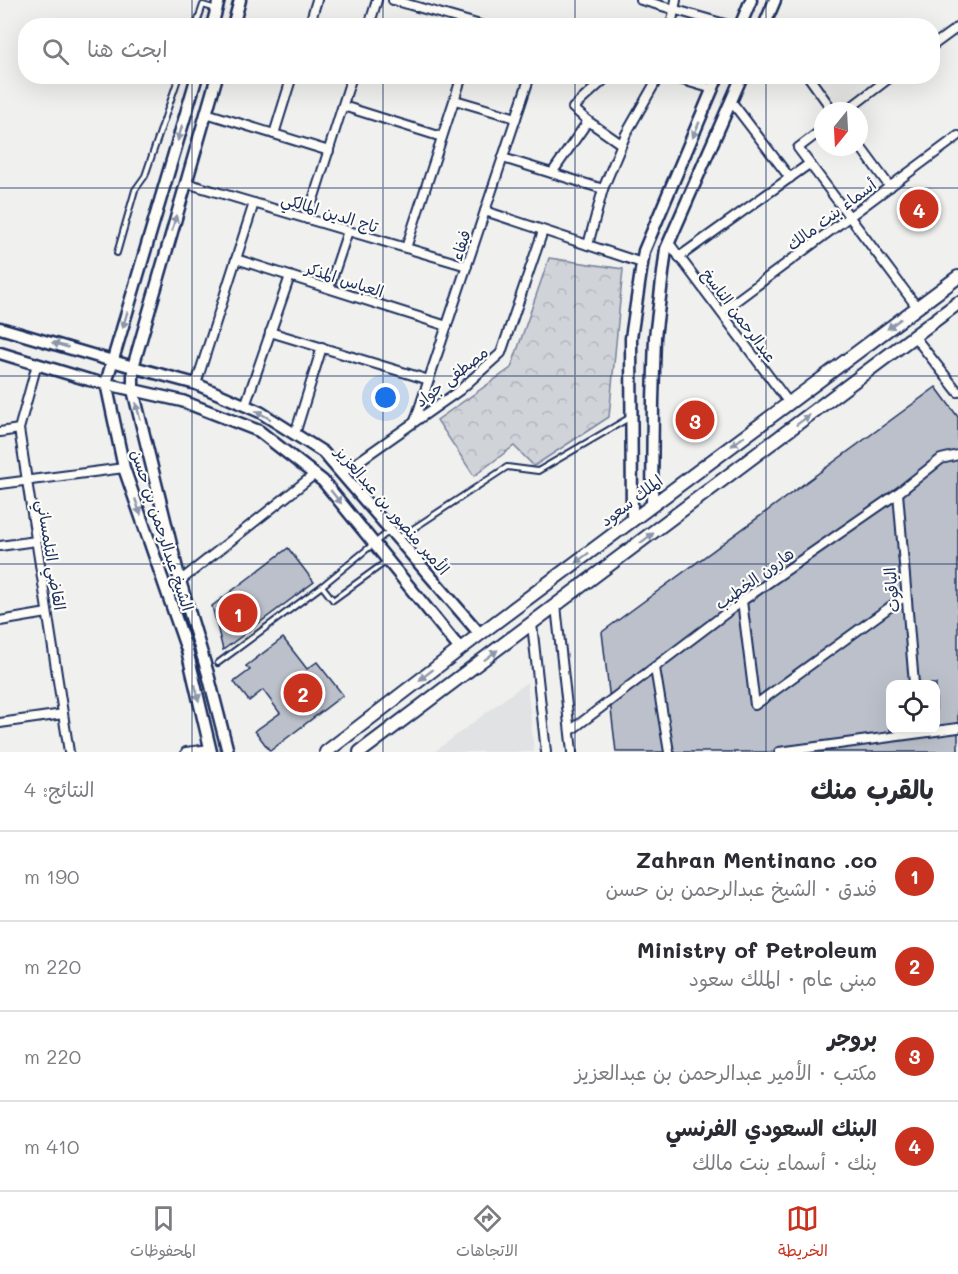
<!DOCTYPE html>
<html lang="ar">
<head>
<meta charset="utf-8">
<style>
  :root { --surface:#fff; --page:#f2f2f3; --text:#2b2b33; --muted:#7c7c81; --line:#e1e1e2; --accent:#c8321e }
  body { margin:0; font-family:Mali,"Playpen Sans Arabic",sans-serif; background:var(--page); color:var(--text); direction:rtl }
  .controls { position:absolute; right:18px; bottom:18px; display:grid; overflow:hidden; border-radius:12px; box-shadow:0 6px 24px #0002 }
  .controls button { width:54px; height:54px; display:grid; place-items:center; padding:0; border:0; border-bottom:2px solid var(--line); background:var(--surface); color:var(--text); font:30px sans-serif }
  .compass { position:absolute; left:814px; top:102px; width:54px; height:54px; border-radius:50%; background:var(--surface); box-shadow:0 6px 24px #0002; rotate:198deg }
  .you { position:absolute; left:386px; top:398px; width:21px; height:21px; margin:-15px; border:4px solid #fff; border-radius:50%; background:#1a73e8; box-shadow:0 0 0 9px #1a73e833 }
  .badge { display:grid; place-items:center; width:39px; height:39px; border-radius:50%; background:var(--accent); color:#fff; font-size:20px; font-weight:700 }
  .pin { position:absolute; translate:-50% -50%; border:3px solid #fff; box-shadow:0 2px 6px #0006 }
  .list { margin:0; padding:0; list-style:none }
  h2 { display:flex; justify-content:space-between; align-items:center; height:78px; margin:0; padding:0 24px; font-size:26px }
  h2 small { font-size:20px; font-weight:400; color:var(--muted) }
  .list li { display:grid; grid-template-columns:39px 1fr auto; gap:18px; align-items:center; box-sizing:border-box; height:90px; padding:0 24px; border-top:2px solid var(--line) }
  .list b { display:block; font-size:22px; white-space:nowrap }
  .list p { margin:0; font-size:20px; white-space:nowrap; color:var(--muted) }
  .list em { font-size:20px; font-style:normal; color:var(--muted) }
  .icon { flex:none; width:33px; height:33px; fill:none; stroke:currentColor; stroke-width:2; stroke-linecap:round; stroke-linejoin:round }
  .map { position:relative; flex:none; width:958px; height:752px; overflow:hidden; direction:ltr }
  .search { position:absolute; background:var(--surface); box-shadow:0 6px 24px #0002; left:18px; right:18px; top:18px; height:66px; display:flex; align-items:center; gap:15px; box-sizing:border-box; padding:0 21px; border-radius:24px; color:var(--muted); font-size:22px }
  .sheet { height:438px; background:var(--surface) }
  nav { display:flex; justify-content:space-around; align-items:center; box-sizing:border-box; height:84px; border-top:2px solid var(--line); background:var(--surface); font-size:16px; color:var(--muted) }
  nav a { display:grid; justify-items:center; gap:3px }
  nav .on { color:var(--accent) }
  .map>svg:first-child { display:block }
</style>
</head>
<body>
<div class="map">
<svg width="958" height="752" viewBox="0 0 958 752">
  <defs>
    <pattern id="forest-crowns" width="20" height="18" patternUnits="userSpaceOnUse" patternTransform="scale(1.5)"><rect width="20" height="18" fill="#d0d3d8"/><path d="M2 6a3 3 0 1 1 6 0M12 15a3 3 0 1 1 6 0" fill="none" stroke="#b2b5bc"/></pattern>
  </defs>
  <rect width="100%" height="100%" fill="#f0f0ee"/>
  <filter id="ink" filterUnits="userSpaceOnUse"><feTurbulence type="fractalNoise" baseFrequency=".0167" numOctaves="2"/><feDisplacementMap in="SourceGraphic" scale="12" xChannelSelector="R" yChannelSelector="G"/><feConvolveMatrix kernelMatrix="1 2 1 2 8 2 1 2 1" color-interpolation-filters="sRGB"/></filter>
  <g filter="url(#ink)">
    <path fill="#e0e2e3" d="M527,682L534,752H434Z"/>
    <path fill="url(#forest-crowns)" stroke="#76819b" stroke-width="1.5" d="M549,258L623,269L609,417L534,466L514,446L474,476L437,420L511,368Z"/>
    <g fill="#bbc0ca" stroke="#1b2f5e" stroke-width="1.5" fill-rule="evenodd">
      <path d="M936,387L958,417V752H616L602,632ZM890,684H936V730H890Z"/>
      <path d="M288,548L314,582L223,650L212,606Z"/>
      <path d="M283,638L307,669L317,662L343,695L270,751L255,731L280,713L263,690L249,701L234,682L250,670L246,666Z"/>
    </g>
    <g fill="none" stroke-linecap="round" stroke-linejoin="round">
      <g stroke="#1b2f5e" stroke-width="8">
        <g id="lane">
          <path d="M196,26L203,5L216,9"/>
          <path d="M117,253L135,190L145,176L179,76"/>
          <path d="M399,538L507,467L538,471L629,418"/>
          <path d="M387,561L333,600L322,586L388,532"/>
          <path d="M218,663L322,586"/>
        </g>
      </g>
      <g stroke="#1b2f5e" stroke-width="12">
        <g id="street">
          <path d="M393,0L484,26"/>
          <path d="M641,0L732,26"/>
          <path d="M309,26L317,0"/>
          <path d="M369,26L377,0"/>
          <path d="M671,26L676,0"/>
          <path d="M932,46L958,27"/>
          <path d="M449,76L461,80"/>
          <path d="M669,76L713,89"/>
          <path d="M808,76L833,111"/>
          <path d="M455,100L516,118"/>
          <path d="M731,101L790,178"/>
          <path d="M343,106L442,137"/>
          <path d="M846,111L892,76"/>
          <path d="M206,113L329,151"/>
          <path d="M588,121L621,144"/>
          <path d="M823,129L798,148L917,307"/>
          <path d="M274,134L292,76"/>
          <path d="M859,145L890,187"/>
          <path d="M503,158L603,189"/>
          <path d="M552,173L588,121L573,108L608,76"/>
          <path d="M186,183L467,266"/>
          <path d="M485,211L642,263"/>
          <path d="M307,219L352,76"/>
          <path d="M669,243L789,403"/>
          <path d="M588,245L603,189L626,134L659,76"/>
          <path d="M406,248L462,76"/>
          <path d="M679,257L809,164"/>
          <path d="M236,259L447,326"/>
          <path d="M329,288L348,231"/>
          <path d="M721,312L958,136"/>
          <path d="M270,332L429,380"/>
          <path d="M914,336L958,392"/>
          <path d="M37,364L19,429L69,752"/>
          <path d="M196,384L254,203"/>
          <path d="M245,406L290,276"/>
          <path d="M415,421L530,76"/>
          <path d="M0,432L19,429"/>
          <path d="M295,434L322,347"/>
          <path d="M342,473L460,390L501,353L543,231"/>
          <path d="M0,484L124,468"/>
          <path d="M898,493L914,684"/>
          <path d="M0,546L36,541"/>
          <path d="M180,581L315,474"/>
          <path d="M742,601L755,705L905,596"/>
          <path d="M556,606L572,752"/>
          <path d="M0,621L47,613"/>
          <path d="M532,624L546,752"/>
          <path d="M655,668L669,752"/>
          <path d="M0,723L63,714"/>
          <path d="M570,731L742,601L898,493L941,459L958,455"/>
          <path d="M186,752L210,749"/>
          <path d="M779,752L958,728"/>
        </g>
      </g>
      <g stroke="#1b2f5e" stroke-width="15">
        <g id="secondary">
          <path d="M212,26L219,0"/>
          <path d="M233,26L240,0"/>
          <path d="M740,26L751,0"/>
          <path d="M764,26L775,0"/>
          <path d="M197,76L106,383L124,468L187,650L211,752"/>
          <path d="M217,76L133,367V390L180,581L208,674L228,752"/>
          <path d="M0,328L133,367L196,384L260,412L323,452L480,634"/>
          <path d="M0,353L89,380L182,401L259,431L323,481L460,649"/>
          <path d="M652,505L653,400L655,337L666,249L742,76"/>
          <path d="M632,520L631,338L644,251L718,76"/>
        </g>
      </g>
      <g stroke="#1b2f5e" stroke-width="16">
        <g id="primary">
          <path d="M326,752L480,634L958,277"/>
          <path d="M360,752L958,303"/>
        </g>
      </g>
      <use href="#lane" stroke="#fdfcf7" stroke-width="4"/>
      <use href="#street" stroke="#fdfcf7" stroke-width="8"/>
      <use href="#secondary" stroke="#fdfcf7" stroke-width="10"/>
      <use href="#primary" stroke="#fdfcf7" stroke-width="12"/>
    </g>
    <defs><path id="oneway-solid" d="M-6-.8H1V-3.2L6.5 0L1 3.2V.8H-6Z" transform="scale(1.5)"/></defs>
    <g fill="#8c96aa">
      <use href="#oneway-solid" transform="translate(696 130) rotate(113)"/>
      <use href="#oneway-solid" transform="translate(180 133) rotate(106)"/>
      <use href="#oneway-solid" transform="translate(174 223) rotate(-74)"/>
      <use href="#oneway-solid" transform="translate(125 320) rotate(106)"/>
      <use href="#oneway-solid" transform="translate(894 324) rotate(143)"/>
      <use href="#oneway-solid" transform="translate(60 345) rotate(-164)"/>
      <use href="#oneway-solid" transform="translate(138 411) rotate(-104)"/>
      <use href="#oneway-solid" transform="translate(263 415) rotate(-151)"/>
      <use href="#oneway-solid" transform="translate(803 420) rotate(-37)"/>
      <use href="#oneway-solid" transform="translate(738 441) rotate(143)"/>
      <use href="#oneway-solid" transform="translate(336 497) rotate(51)"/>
      <use href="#oneway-solid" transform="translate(138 507) rotate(71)"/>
      <use href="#oneway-solid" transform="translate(647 538) rotate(-37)"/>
      <use href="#oneway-solid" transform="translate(582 558) rotate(143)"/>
      <use href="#oneway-solid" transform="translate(491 655) rotate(-37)"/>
      <use href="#oneway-solid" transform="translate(426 675) rotate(142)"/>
      <use href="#oneway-solid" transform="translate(197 693) rotate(77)"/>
    </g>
  </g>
  <path fill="none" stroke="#1b2f5e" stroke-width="1.5" stroke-opacity="0.55" d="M192,0V26M383,0V26M575,0V26M766,0V26M192,76V752M383,76V752M575,76V752M766,76V752M0,188H958M0,376H958M0,564H958"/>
  <g text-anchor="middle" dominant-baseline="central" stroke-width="4.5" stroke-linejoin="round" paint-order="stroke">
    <g font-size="16" fill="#1b2f5e" stroke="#fdfcf7">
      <text transform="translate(330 212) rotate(17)">تاج الدين المالكي</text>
      <text transform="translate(831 214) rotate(-37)">أسماء بنت مالك</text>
      <text transform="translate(460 245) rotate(-72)">فيفاء</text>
      <text transform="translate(345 279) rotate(18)">العباس المذكر</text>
      <text transform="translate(740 315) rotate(53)">عبدالرحمن الناسخ</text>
      <text transform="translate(451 376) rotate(-38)">مصطفى جواد</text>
      <text transform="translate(631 500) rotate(-37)">الملك سعود</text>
      <text transform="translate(393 510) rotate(49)">الأمير منصور بن عبدالعزيز</text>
      <text transform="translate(163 530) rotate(72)">الشيخ عبدالرحمن بن حسن</text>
      <text transform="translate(52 555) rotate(81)">القاضي التلمساني</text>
      <text transform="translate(754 578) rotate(-36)">هارون الخطيب</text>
      <text transform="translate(891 590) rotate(-95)">الياقوت</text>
    </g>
  </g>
</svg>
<div class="controls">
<button><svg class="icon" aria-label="locate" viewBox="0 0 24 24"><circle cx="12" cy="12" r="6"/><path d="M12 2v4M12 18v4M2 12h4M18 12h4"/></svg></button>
</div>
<svg class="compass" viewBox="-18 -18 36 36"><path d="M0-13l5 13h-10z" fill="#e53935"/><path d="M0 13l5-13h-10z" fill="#7c7c81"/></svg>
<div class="you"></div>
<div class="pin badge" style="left:238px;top:613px">1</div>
<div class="pin badge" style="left:303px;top:693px">2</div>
<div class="pin badge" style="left:695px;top:420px">3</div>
<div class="pin badge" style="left:919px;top:209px">4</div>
<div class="search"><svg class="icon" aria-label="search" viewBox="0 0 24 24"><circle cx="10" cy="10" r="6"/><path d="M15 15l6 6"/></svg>ابحث هنا</div>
</div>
<section class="sheet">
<h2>بالقرب منك<small>النتائج: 4</small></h2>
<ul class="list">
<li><span class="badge">1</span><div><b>Zahran Mentinanc .co</b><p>فندق · الشيخ عبدالرحمن بن حسن</p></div><em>190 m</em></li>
<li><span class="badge">2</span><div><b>Ministry of Petroleum</b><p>مبنى عام · الملك سعود</p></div><em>220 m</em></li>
<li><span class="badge">3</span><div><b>بروجر</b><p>مكتب · الأمير عبدالرحمن بن عبدالعزيز</p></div><em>220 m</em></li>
<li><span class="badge">4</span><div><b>البنك السعودي الفرنسي</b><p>بنك · أسماء بنت مالك</p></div><em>410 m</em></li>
</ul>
</section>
<nav>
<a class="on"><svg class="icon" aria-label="map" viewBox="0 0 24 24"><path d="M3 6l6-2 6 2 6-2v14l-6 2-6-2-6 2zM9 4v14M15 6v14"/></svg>الخريطة</a>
<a><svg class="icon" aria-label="directions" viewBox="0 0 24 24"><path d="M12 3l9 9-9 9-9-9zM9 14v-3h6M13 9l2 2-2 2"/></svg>الاتجاهات</a>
<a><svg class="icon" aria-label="saved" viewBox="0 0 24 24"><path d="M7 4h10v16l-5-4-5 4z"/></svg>المحفوظات</a>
</nav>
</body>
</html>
